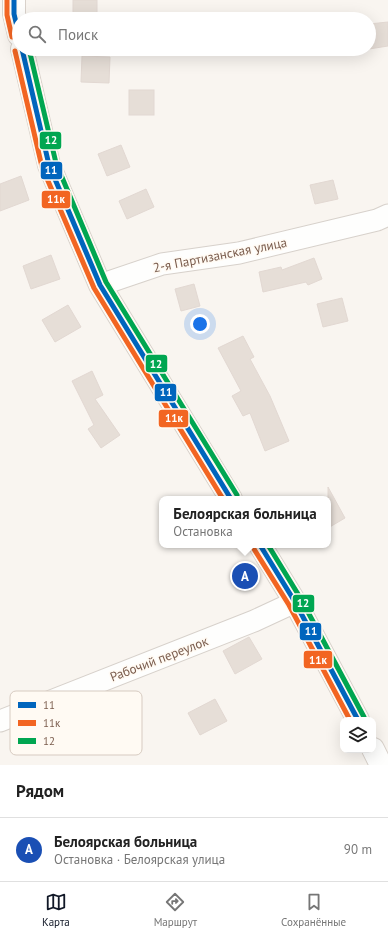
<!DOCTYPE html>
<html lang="ru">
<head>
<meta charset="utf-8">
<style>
  :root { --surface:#fff; --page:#f2f2f2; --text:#222; --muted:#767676; --line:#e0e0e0; --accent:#111827 }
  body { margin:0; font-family:"PT Sans",sans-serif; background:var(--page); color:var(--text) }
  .controls { position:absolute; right:12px; bottom:12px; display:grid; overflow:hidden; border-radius:8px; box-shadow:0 4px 16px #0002 }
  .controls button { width:36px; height:36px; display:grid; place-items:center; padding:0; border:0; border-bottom:1px solid var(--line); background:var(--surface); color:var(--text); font:20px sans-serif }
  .you { position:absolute; left:200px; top:324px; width:14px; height:14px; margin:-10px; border:3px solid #fff; border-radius:50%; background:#1a73e8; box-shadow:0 0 0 6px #1a73e833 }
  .badge { display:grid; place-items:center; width:26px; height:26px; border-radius:50%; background:var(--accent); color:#fff; font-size:13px; font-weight:700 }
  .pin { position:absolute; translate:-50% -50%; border:2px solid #fff; box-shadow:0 1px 4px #0006 }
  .popup { position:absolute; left:159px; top:496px; width:172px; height:52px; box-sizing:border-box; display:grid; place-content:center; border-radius:8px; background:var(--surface); filter:drop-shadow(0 1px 3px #0005); font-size:13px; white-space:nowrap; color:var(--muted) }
  .popup b { font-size:15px; color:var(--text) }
  .popup::after { content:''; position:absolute; left:50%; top:100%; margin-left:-8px; border:8px solid transparent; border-top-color:var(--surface) }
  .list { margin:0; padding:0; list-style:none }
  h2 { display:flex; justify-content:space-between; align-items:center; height:52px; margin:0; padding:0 16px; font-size:17px }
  h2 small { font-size:13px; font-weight:400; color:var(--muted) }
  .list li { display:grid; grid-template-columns:26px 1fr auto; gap:12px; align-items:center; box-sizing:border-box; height:64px; padding:0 16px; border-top:1px solid var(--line) }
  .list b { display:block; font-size:15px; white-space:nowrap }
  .list p { margin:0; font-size:13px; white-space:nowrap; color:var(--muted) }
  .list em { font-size:13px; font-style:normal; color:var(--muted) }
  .icon { flex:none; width:22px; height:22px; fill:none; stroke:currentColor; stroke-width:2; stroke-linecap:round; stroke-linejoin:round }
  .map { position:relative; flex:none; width:388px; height:765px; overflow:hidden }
  .search { position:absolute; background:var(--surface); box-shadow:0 4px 16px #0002; left:12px; right:12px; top:12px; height:44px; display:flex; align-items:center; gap:10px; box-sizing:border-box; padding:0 14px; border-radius:22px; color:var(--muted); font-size:15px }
  .sheet { height:116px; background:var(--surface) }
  nav { display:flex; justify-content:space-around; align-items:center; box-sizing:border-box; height:56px; border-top:1px solid var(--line); background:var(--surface); font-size:11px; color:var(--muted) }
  nav a { display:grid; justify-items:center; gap:2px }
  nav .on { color:var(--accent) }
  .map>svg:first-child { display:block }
</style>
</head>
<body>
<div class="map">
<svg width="388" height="765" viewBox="0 0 388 765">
  <rect width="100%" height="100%" fill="#f9f5f0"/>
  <g fill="#e6ded7" stroke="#e2d8d2">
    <rect x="73" y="0" width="24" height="19"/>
    <path d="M388,22V46L369,49V24Z"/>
    <path d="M82,56L110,57L109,83L81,82Z"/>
    <rect x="129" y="90" width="25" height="25"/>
    <path d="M121,145L130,167L107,176L98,154Z"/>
    <path d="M21,176L29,200L0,211V184Z"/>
    <path d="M333,180L338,199L315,204L310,185Z"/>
    <path d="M146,189L154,207L127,219L119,201Z"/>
    <path d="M51,255L60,279L31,289L23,266Z"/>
    <path d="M314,258L322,279L308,285L306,282L263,292L259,272L281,267L282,270Z"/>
    <path d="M194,284L200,306L181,311L175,289Z"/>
    <path d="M342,298L348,321L323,327L317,304Z"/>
    <path d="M68,305L81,327L55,342L42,320Z"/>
    <path d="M243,336L254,357L250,359L270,396L289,441L265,451L250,413L243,416L232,396L241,391L218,348Z"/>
    <path d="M92,371L103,395L95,399L120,435L101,448L88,429L94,425L72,381Z"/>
    <path d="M328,487L345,518L328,528Z"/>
    <path d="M249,637L262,659L235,674L223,651Z"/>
    <path d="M115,694L125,713L103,725L93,706Z"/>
    <path d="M215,699L227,721L200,735L188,713Z"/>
  </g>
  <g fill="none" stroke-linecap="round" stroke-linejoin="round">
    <g stroke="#d7d1cb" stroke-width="23">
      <g id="street">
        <path d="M100,285L162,264L239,253L377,220L388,215"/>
        <path d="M0,721L254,621L295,602"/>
      </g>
    </g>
    <g stroke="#d9d2cb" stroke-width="24">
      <g id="secondary">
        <path d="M14,0V14L19,35"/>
        <path d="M22,49L49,165L100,285L231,499"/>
        <path d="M260,545L295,602L358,720"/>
        <path d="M373,749L381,765"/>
      </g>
    </g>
    <use href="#street" stroke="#fefefd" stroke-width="21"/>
    <use href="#secondary" stroke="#fefefd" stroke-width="22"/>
    <g stroke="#fffaf3" stroke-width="8">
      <g id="bus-1">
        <path d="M14,0V14L19,35"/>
        <path d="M22,49L49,165L100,285L231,499"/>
        <path d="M260,545L295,602L358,720"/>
      </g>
    </g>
    <g stroke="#fffaf3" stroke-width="8">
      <g id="bus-2">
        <path d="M7,0V15L12,37"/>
        <path d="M15,51L42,167L94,288L223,499"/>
        <path d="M254,549L289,605L350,720"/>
      </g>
    </g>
    <g stroke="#fffaf3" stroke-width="8">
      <g id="bus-3">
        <path d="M29,49L56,163L106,282L237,495"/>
        <path d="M268,545L301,599L364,717"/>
      </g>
    </g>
    <use href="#bus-1" stroke="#0065bd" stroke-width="5"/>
    <use href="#bus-2" stroke="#f26522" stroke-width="5"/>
    <use href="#bus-3" stroke="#00a651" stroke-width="5"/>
  </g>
  <g text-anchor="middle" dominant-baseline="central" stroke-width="3" stroke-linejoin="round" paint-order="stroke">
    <g font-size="13" fill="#7a5c4d" stroke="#fffaf3">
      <text transform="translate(220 255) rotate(-11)">2-я Партизанская улица</text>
      <text transform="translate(159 659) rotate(-21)">Рабочий переулок</text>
    </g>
  </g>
  <rect x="10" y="691" width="132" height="64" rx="6" fill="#fffaf3" stroke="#d7cbc1" stroke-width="1"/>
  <rect x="18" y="702" width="18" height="6" fill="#0065bd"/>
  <rect x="18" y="720" width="18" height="6" fill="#f26522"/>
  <rect x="18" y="738" width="18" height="6" fill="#00a651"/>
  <g font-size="11" fill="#7a5c4d">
    <text x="43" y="709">11</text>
    <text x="43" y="727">11к</text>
    <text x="43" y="745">12</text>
  </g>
  <g stroke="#fffaf3" stroke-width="1.5">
    <rect x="39" y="131" width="23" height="19" rx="4" fill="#00a651"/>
    <rect x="40" y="161" width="23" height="19" rx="4" fill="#0065bd"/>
    <rect x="41" y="190" width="30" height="19" rx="4" fill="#f26522"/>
    <rect x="145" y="354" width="23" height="19" rx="4" fill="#00a651"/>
    <rect x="154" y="383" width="23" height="19" rx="4" fill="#0065bd"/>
    <rect x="158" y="409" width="31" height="19" rx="4" fill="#f26522"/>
    <rect x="292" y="594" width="23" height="19" rx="4" fill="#00a651"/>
    <rect x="299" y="622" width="23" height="19" rx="4" fill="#0065bd"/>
    <rect x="303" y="650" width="30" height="19" rx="4" fill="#f26522"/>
  </g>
  <g font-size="11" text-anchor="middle" font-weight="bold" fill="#fff">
    <text x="51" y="144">12</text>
    <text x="51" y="174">11</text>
    <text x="56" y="203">11к</text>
    <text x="156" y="368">12</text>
    <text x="166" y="396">11</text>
    <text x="174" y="422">11к</text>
    <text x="303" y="607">12</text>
    <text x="311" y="635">11</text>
    <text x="318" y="664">11к</text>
  </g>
</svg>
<div class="controls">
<button><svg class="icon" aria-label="layers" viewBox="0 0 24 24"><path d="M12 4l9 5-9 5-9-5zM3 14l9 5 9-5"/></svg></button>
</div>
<div class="you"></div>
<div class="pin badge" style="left:245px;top:576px;background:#1a4fb4">A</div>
<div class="popup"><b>Белоярская больница</b>Остановка</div>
<div class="search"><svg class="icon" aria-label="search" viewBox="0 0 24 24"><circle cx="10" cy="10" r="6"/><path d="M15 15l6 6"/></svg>Поиск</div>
</div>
<section class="sheet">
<h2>Рядом<small></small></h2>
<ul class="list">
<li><span class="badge" style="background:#1a4fb4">A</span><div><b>Белоярская больница</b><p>Остановка · Белоярская улица</p></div><em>90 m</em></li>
</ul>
</section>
<nav>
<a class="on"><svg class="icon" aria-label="map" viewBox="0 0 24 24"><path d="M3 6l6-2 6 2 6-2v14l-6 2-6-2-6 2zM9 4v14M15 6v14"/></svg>Карта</a>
<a><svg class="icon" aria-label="directions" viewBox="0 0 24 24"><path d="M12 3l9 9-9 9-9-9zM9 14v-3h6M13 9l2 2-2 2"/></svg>Маршрут</a>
<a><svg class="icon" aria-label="saved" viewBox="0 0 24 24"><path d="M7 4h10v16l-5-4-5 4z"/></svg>Сохранённые</a>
</nav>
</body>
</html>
